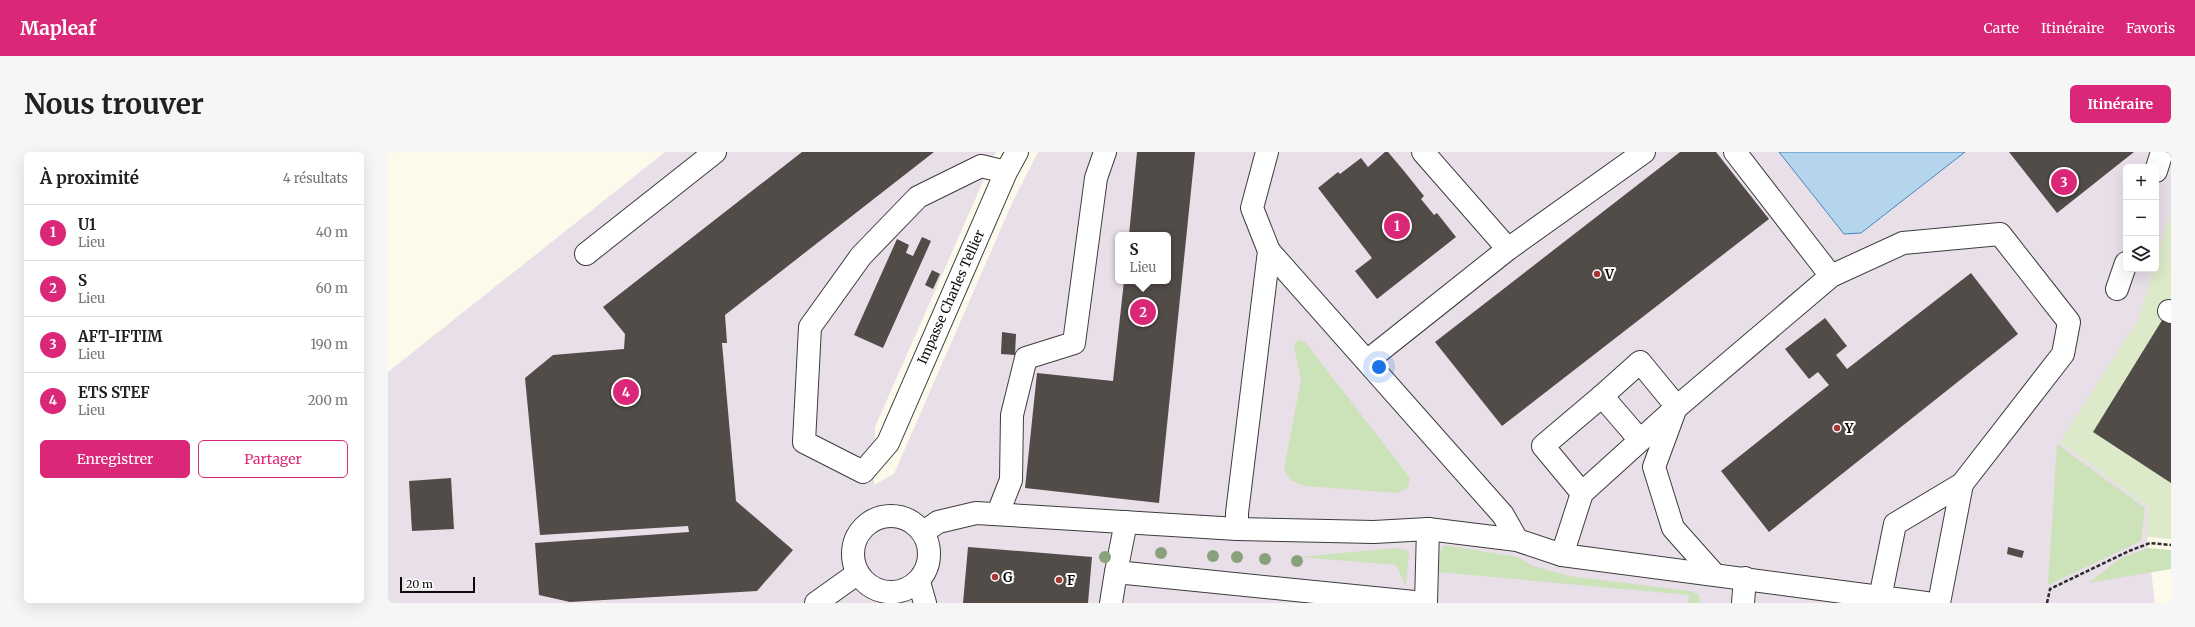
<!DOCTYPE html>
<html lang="fr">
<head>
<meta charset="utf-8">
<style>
  :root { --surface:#fff; --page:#f6f6f6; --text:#202124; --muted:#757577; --line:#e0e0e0; --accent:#db2777 }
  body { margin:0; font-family:Merriweather,serif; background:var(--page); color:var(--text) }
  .controls { position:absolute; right:12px; top:12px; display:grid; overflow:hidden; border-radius:6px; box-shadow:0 4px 16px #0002 }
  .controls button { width:36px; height:36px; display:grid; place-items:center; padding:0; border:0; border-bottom:1px solid var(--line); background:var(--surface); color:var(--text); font:20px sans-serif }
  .scale { position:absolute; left:12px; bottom:10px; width:75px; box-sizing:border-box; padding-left:4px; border:2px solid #0a0a0a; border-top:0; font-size:11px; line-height:14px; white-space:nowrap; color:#0a0a0a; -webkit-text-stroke:3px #fff; paint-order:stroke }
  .you { position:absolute; left:991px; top:215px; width:14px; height:14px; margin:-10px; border:3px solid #fff; border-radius:50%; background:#1a73e8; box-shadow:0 0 0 6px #1a73e833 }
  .badge { display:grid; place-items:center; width:26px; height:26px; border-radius:50%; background:var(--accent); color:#fff; font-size:13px; font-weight:700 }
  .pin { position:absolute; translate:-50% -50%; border:2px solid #fff; box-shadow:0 1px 4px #0006 }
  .popup { position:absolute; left:727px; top:80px; width:56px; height:52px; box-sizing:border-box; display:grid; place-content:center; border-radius:6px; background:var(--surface); filter:drop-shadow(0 1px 3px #0005); font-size:13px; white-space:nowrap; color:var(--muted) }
  .popup b { font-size:15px; color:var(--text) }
  .popup::after { content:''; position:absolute; left:50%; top:100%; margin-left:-8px; border:8px solid transparent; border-top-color:var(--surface) }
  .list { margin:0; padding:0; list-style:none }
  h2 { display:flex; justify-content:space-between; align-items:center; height:52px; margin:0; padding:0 16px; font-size:17px }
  h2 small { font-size:13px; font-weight:400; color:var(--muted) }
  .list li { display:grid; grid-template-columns:26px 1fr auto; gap:12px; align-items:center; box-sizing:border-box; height:56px; padding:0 16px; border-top:1px solid var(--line) }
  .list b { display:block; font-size:15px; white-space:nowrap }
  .list p { margin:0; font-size:13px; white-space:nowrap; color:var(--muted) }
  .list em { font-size:13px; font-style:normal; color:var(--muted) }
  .actions { display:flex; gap:8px; padding:12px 16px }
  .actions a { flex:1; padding:9px 0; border:1px solid var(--accent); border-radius:6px; text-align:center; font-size:14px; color:var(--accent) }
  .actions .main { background:var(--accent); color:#fff }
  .icon { flex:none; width:22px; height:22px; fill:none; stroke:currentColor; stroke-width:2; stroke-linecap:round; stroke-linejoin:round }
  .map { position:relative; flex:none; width:1783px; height:451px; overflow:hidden; border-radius:6px }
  header { display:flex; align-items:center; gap:24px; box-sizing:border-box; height:56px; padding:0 20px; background:var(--accent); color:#fff }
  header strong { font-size:19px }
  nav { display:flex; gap:22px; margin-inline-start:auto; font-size:14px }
  .intro { display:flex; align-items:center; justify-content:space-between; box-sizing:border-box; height:96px; padding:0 24px }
  h1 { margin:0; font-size:28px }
  .button { padding:10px 18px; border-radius:6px; background:var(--accent); color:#fff; font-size:14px; font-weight:700 }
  main { display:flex; gap:24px; padding:0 24px }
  aside { flex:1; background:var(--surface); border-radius:6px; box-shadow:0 4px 16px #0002 }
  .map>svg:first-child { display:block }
</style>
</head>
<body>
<header>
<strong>Mapleaf</strong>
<nav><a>Carte</a><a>Itinéraire</a><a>Favoris</a></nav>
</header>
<div class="intro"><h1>Nous trouver</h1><a class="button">Itinéraire</a></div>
<main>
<aside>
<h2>À proximité<small>4 résultats</small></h2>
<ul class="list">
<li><span class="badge">1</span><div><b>U1</b><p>Lieu</p></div><em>40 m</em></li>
<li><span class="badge">2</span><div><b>S</b><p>Lieu</p></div><em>60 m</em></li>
<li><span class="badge">3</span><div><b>AFT-IFTIM</b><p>Lieu</p></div><em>190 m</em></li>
<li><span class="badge">4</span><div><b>ETS STEF</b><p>Lieu</p></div><em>200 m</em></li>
</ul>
<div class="actions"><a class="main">Enregistrer</a><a>Partager</a></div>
</aside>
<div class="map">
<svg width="1783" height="451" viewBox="0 0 1783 451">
  <rect width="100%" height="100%" fill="#fcfaea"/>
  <path fill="#e8dfe8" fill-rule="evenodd" d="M277,0H608L487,275L486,333L506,322L625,49L650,0H1783V68L1768,114V15H1738V117H1767L1750,168L1673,290L1761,355L1759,385L1767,451H0V220ZM730,83H780V129H730Z"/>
  <g fill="#cce2b9">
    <path d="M910,188L917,190L1022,326L1020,336L1009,341L917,334L902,328L896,317L913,228L906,193Z"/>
    <path d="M1669,292L1757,356L1753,389L1660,433Z"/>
    <path d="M1056,393L1129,405L1145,414L1181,424L1301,439L1310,442L1313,451H1300L1301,443L1050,420V405Z"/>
    <path d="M1007,396L1021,399L1018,435L1008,413L911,405Z"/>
    <path d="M1760,396L1783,398V417L1700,431L1733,406Z"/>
  </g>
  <path fill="#ddeac9" d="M1783,59V387L1759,385L1760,355L1672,290L1750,168L1766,117H1768V109Z"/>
  <path fill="#b5d5ed" stroke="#4586bb" d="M1391,0H1577L1473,81L1456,82Z"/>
  <g fill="#514c48">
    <path d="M414,0H546L337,163L339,191H334L348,349L405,398L369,439L182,450L151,443L147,391L301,380L300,374L152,383L137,226L165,203L236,197L237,182L215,155Z"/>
    <path d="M749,0H807L771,351L637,336L649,221L725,229L736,129H780V83H741Z"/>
    <path d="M997,0H1000L1016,19L1036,44L1033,47L1046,63L1049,61L1068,85L989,147L967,119L984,106L930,36L950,20L952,22L973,6L980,15Z"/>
    <path d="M1292,0H1328L1381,67L1114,274L1047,190Z"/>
    <path d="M1621,0H1746L1669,61Z"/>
    <path d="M728,82L730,83V99H727Z"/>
    <path d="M534,85L543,89L495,196L466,183L509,87L521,93L518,101L525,104Z"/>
    <path d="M544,118L552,122L545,137L537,133Z"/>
    <path d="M1583,121L1630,182L1381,380L1333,319L1441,233L1430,220L1421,227L1397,197L1437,166L1459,194L1448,203L1459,217Z"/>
    <path d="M1776,165L1783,170V331L1705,280Z"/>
    <path d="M614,180L628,182L627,203L613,202Z"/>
    <path d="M63,326L66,377L24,379L21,329Z"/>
    <path d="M580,395L704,405L700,451H575Z"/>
    <path d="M1620,395L1636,399L1634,406L1619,402Z"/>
  </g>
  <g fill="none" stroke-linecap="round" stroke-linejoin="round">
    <g stroke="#3d3d3d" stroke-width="24">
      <g id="minor">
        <path d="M1035,0L1120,97"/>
        <path d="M1347,0L1443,124"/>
        <path d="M1768,19L1774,0"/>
        <path d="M618,20L593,14L530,45L473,104L422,175L416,290L475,320L500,291L618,20L629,0"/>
        <path d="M881,99L1115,363L1129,388"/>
        <path d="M198,102L327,0"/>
        <path d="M1729,137L1738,111"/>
        <path d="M1781,159L1783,160"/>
        <path d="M979,209L1120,97L1256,0"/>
        <path d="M1214,244L1252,210L1289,255"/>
        <path d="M1287,258L1266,315L1285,376L1326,422"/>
        <path d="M1194,341L1155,294L1214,244L1252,288"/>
        <path d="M610,361L623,328L624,263L638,206L686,191L708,26L717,0"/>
        <circle cx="503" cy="402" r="38"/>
        <path d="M849,377V361L881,99L864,56L879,0"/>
        <path d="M536,380L550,370L588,361L849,377L986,380L1040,377L1129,388L1174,403L1538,451"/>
        <path d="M1174,403L1194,341L1289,255L1443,124L1515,91L1612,82L1681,170L1675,202L1574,332L1507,372L1491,451"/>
        <path d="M728,420L738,370"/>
        <path d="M531,430L537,451"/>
        <path d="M428,451L470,421"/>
        <path d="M723,451L728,420L1036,451"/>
        <path d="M1038,451L1040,377"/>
        <path d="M1355,451L1357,426"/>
        <path d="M1551,451L1574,332"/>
      </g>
    </g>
    <path stroke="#2c2c2c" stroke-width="2.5" stroke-dasharray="4 2" stroke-linecap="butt" d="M1659,451L1662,437L1741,399L1762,391L1783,393"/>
    <use href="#minor" stroke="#fff" stroke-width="22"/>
  </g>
  <g fill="#8aa17d">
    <circle cx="773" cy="401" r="6"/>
    <circle cx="825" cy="404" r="6"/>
    <circle cx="717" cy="405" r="6"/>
    <circle cx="849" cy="405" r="6"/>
    <circle cx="877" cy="407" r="6"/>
    <circle cx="909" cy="409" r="6"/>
  </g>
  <g fill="#a83535" stroke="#fff" stroke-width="1.5">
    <circle cx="1209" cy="122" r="4"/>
    <circle cx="1449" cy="276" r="4"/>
    <circle cx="607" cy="425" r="4"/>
    <circle cx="671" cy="428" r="4"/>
  </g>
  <g text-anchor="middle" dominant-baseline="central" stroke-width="4" stroke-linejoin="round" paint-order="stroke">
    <g font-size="13" font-weight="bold" fill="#0a0a0a" stroke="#fff" text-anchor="start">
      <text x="1217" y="122">V</text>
      <text x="1457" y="276">Y</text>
      <text x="615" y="425">G</text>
      <text x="679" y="428">F</text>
    </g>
    <g font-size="13" fill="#0a0a0a" stroke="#fff">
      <text transform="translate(563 145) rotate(-66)">Impasse Charles Tellier</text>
    </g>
  </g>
</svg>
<div class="controls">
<button>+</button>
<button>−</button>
<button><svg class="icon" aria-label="layers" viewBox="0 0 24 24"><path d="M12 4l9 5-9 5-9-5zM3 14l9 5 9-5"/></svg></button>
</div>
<div class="scale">20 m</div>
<div class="you"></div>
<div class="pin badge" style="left:1009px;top:74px">1</div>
<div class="pin badge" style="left:755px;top:160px">2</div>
<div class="popup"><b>S</b>Lieu</div>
<div class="pin badge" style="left:1676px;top:30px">3</div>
<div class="pin badge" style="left:238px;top:240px">4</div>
</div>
</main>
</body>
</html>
